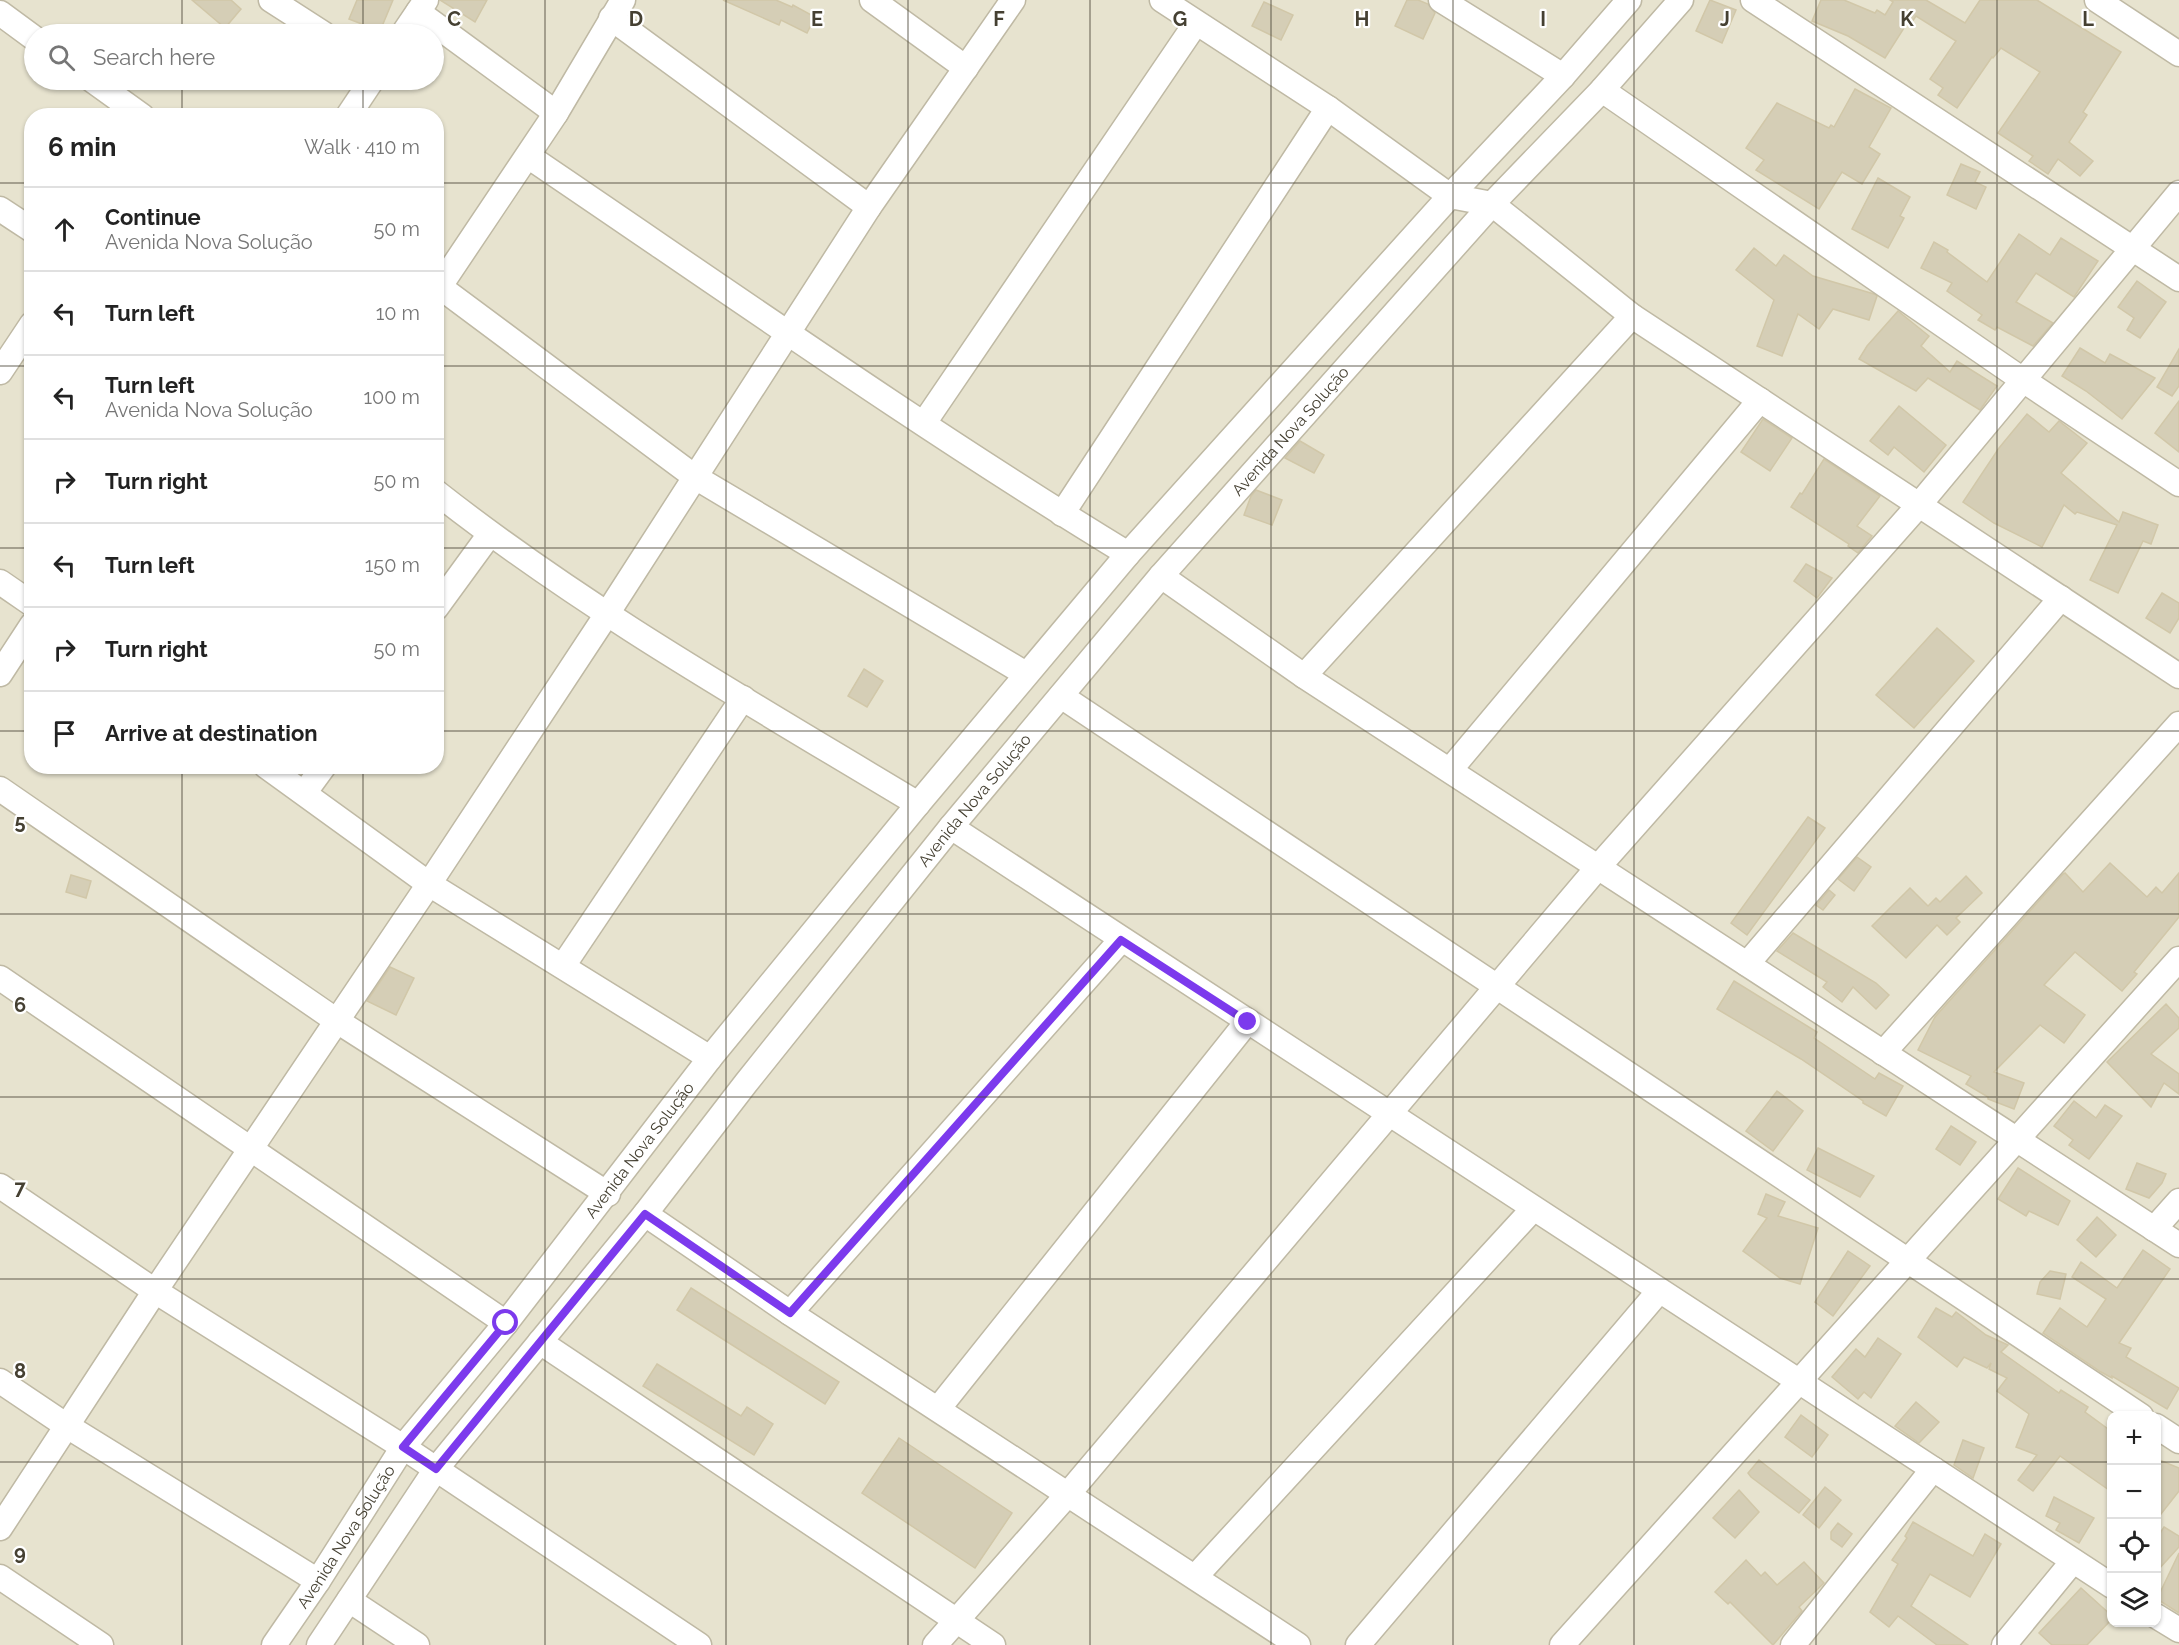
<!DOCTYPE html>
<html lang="en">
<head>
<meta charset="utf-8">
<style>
  :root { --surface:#fff; --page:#f2f2f2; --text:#222; --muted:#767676; --line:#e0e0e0 }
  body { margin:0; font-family:Raleway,sans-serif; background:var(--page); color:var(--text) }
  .controls { position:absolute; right:18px; bottom:18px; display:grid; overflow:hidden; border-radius:12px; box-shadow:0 2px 4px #0004 }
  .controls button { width:54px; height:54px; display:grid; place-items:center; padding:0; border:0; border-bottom:2px solid var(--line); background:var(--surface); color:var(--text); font:30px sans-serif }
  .stop { position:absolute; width:18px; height:18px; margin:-14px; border:4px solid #7c3aed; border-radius:50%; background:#fff }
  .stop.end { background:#7c3aed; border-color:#fff; box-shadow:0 2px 6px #0008 }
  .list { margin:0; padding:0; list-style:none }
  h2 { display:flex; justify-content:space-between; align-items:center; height:78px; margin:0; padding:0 24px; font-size:26px }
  h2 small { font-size:20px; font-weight:400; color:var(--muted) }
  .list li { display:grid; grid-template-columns:39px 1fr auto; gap:18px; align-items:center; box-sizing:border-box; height:84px; padding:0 24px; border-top:2px solid var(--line) }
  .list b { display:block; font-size:22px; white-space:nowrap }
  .list p { margin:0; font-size:20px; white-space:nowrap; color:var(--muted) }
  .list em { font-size:20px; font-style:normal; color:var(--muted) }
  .icon { flex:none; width:33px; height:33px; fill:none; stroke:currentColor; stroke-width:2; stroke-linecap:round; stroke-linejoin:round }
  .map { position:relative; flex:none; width:2179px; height:1645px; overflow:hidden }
  .search { position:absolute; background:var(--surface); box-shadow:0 2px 4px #0004; left:24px; top:24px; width:420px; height:66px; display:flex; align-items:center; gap:15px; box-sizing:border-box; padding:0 21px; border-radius:33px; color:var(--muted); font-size:22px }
  .panel { position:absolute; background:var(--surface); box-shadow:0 2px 4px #0004; left:24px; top:108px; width:420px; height:666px; border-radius:24px }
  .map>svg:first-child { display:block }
</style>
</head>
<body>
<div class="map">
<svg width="2179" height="1645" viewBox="0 0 2179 1645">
  <rect width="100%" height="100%" fill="#f3f0e1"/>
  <path fill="#e7e3cf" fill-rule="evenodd" d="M0,0H2179V1645H0ZM34,34H434V80H34ZM32,116H436V766H32ZM2112,1416H2156V1622H2112Z"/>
  <g fill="#d5ceb6" stroke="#d1c7a8" stroke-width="1.5">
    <path d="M192,0H231L241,9L225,28Z"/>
    <path d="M357,0H393L380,31L349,19Z"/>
    <path d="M440,0H487L475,22Z"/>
    <path d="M723,0H776L792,7L793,5L815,17L807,33L781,20L779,25Z"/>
    <path d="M1407,0H1418L1428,4L1435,13L1423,39L1395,26Z"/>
    <path d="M1710,0L1736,10L1722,43L1696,31Z"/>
    <path d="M1821,0H1844L1875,13L1877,10L1885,15L1893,2L1890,0H1926L1965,23L1980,0H2037L2121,52L2083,112L2087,115L2069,142L2093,161L2080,176L2058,159L2048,174L2029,161L2033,156L1998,133L2040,72L2001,48L1993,58L1992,57L1957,108L1938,95L1943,88L1930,79L1956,41L1916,16L1912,22L1909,20L1885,58L1848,36L1812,21Z"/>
    <path d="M1264,2L1293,15L1281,40L1252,26Z"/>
    <path d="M1855,89L1891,108L1869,147L1880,154L1862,184L1842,172L1819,209L1756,170L1764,160L1746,148L1777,103L1829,128L1831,125L1834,127Z"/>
    <path d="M1961,164L1980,172L1975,182L1986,187L1976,209L1947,195Z"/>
    <path d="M1878,178L1910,197L1900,216L1904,218L1888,248L1852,229Z"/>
    <path d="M2019,234L2050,255L2061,238L2098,261L2074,297L2036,273L2016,302L2053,323L2033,346L1997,327L1995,330L1978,320L1982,315L1947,291L1952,283L1921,268L1934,242L1948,250L1947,252L1987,282Z"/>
    <path d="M1754,248L1776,266L1784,255L1813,276L1874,294L1877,296L1869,320L1833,309L1819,329L1798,314L1782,356L1757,346L1774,300L1736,270Z"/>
    <path d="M2137,281L2166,302L2140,338L2127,330L2134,318L2118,307Z"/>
    <path d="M1898,311L1929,336L1921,346L1950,372L1957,361L1997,386L1980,410L1928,378L1916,391L1859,359L1867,346Z"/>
    <path d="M2080,348L2105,363L2110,354L2155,378L2122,419L2086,391L2062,376Z"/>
    <path d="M2179,349V386L2172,396L2157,387Z"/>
    <path d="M2179,401V452L2155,433Z"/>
    <path d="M1899,406L1946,445L1924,472L1894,447L1888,455L1870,441Z"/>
    <path d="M2027,414L2049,432L2059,421L2087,443L2061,473L2119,522L2123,512L2158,525L2151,544L2143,541L2118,593L2090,580L2117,525L2077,512L2075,514L2064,505L2042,547L1994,523L1963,502L1999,448Z"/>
    <path d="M1763,419L1792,438L1770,471L1741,452Z"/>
    <path d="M1300,441L1324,455L1314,473L1285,458Z"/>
    <path d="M1824,459L1880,496L1857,526L1872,536L1858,553L1848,546L1849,544L1791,507L1800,493L1802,494Z"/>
    <path d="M1256,490L1282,500L1272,525L1244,515L1251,496Z"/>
    <path d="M1806,564L1832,578L1817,598L1794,581Z"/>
    <path d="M2162,593L2179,603V618L2170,633L2146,618Z"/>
    <path d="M1937,628L1974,661L1914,728L1876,695Z"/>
    <path d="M864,669L883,681L867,707L848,696Z"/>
    <path d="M1808,817L1825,828L1747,935L1731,923Z"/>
    <path d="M1857,857L1871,867L1854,891L1838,879Z"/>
    <path d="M2110,863L2147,897L2156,887L2162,893L2179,873V917L2134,972L2137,974L2122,991L2075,952L2044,985L2085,1015L2064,1043L2040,1025L1994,1072L2024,1083L2014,1109L1988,1099V1097L1966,1084L1971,1076L1918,1050L1935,1017L2063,874L2065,873L2083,892Z"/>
    <path d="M71,875L91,881L86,898L66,892Z"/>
    <path d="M1966,876L1982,893L1956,918L1960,922L1947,935L1937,925L1906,958L1872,926L1910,888L1928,906L1936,898L1940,902Z"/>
    <path d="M1829,890L1835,895L1823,910L1816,905Z"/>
    <path d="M1793,933L1876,983L1889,995L1876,1009L1853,987L1842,1002L1823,987L1827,982L1777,951Z"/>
    <path d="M390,967L414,978L396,1015L367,1001Z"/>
    <path d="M1734,981L1817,1032L1814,1038L1875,1079L1879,1073L1903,1086L1886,1116L1863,1103V1101L1801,1059L1717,1009Z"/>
    <path d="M2166,1004L2179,1018V1028L2151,1054L2179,1074V1094L2164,1083L2151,1107L2107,1062Z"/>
    <path d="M1777,1091L1803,1111L1773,1151L1746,1131Z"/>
    <path d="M2074,1101L2096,1118L2105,1105L2122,1116L2089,1159L2069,1145L2073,1140L2054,1126Z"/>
    <path d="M1951,1126L1976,1142L1960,1165L1936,1149Z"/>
    <path d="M1818,1148L1874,1176L1860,1197L1807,1170Z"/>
    <path d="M2137,1163L2166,1174L2162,1183L2149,1198L2126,1189Z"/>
    <path d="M2018,1168L2070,1201L2058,1225L2029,1211L2026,1216L1998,1199Z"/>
    <path d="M1766,1194L1785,1202L1778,1216L1818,1228L1800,1284L1780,1278L1743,1251L1767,1218L1758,1214Z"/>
    <path d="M2097,1217L2116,1235L2096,1257L2077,1240Z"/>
    <path d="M2143,1250L2170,1269L2119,1343L2131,1348L2126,1357L2179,1388L2167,1409L2112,1376V1378L2101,1372L2043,1333L2060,1308L2087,1327L2106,1299L2072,1277L2081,1262L2117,1288Z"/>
    <path d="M1848,1251L1870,1266L1833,1316L1815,1302Z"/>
    <path d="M2050,1271L2066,1274L2060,1299L2037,1294L2040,1282Z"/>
    <path d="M691,1288L839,1382L825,1404L677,1310Z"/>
    <path d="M1936,1308L1952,1317L1956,1312L1986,1335L2008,1345L2001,1352L2059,1393L2061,1390L2088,1407L2085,1412L2112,1432V1492L2060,1456L2033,1491L2018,1480L2037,1455L2016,1447L2029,1414L1997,1391L2007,1378L1989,1369L1991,1363L1987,1368L1964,1357L1957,1367L1918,1337Z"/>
    <path d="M1878,1338L1901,1354L1871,1398L1864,1392L1858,1399L1832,1377L1856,1349L1865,1357Z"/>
    <path d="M657,1364L741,1416L747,1407L773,1424L754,1455L643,1386Z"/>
    <path d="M1916,1402L1939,1422L1919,1443L1895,1426Z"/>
    <path d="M1801,1415L1828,1435L1812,1457L1785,1437Z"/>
    <path d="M899,1438L1012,1513L975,1568L862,1493Z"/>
    <path d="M1963,1440L1984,1448L1973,1478L1954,1465Z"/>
    <path d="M2157,1459L2179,1468V1491L2157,1519Z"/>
    <path d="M1759,1460L1810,1500L1799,1513L1751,1477L1748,1473Z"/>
    <path d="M1825,1487L1841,1500L1819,1528L1803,1515Z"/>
    <path d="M1739,1490L1759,1512L1735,1538L1713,1518Z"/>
    <path d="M2054,1497L2094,1518L2079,1543L2056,1530L2060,1523L2046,1516Z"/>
    <path d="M1913,1522L1973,1556L1985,1534L2001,1544L1970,1597L1930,1574L1911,1606L1968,1645H1937L1898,1616L1889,1627L1870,1612L1898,1564L1892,1560L1907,1538L1905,1536Z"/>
    <path d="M1838,1523L1852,1534L1842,1547L1831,1539V1532Z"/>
    <path d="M2164,1527L2179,1536V1547L2157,1571V1538Z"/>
    <path d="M2179,1553V1613L2157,1599Z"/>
    <path d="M1746,1560L1761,1576L1765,1572L1777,1585L1804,1562L1824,1583L1799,1607L1802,1611L1773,1645L1730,1602L1728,1604L1715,1592Z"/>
    <path d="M2081,1588L2112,1616V1619L2087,1645H2052L2039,1633Z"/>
  </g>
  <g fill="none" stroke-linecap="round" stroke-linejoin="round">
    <g stroke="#bfb9a4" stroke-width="27">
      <g id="minor">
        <path d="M271,0L324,34"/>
        <path d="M872,0L966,68"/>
        <path d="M1162,0L1328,108L1450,196L1492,204L1632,316L2179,676"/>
        <path d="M1441,0L1563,76"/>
        <path d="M1753,0L2179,279"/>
        <path d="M2097,0L2179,54"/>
        <path d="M418,12L556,113"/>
        <path d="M0,13L34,38"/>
        <path d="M611,18L869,207"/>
        <path d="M403,34L426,0"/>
        <path d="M92,80L142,116"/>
        <path d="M1602,90L2023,380L2179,484"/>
        <path d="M348,116L372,80"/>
        <path d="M528,156C726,290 923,429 1128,554"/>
        <path d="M0,209L32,230"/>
        <path d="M440,287L695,477L1026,674"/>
        <path d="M436,292L556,113L623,0"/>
        <path d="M0,372L32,324"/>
        <path d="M924,423L1196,23"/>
        <path d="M436,492C586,610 754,705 918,804"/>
        <path d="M1062,514L1328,108"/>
        <path d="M1161,576L1304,676L2179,1245"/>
        <path d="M0,582L32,604"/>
        <path d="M436,608L490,534"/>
        <path d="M0,674L32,625"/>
        <path d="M1304,676L1632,316"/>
        <path d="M1061,696L2141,1416"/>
        <path d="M266,766L429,884L710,1058"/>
        <path d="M1450,770L1760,400"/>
        <path d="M0,789L337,1021L608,1194"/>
        <path d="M305,792L324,766"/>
        <path d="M951,827L2112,1586"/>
        <path d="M1747,964L2061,598"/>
        <path d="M563,966L743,698"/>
        <path d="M0,978L506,1323"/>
        <path d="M1883,1053L2179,724"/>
        <path d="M0,1186L155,1291L403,1447L699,1645"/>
        <path d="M645,1214L790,1313L1298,1645"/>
        <path d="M2154,1229L2179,1201"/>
        <path d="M790,1313L1121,940"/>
        <path d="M540,1342L993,1645"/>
        <path d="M0,1381L67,1426L318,1581"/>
        <path d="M938,1409L1247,1022"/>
        <path d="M2156,1426L2179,1441"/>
        <path d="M0,1528L155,1291L429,884L607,614L869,207L1013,0"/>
        <path d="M0,1577L101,1645"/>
        <path d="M1195,1577L1533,1209"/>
        <path d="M349,1600L417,1645"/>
        <path d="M2156,1616L2179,1630"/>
        <path id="s1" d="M274,1645L318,1581L403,1447L506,1323L710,1058L918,804L1128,554L1450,196L1563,76L1629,0"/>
        <path id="s2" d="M319,1645L436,1469L645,1214L746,1083L951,827L1161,576L1492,204L1602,90L1681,0"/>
        <path d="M935,1645L1068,1494L1599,866L1919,505L2179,193"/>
        <path d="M1358,1645L1659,1291"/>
        <path d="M1562,1645L2179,959"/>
        <path d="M1793,1645L1933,1469"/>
        <path d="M2004,1645L2073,1561"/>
      </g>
    </g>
    <use href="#minor" stroke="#fff" stroke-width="24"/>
  </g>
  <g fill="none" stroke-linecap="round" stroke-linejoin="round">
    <path stroke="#7c3aed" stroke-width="8" d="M506,1323L403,1447L436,1469L645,1214L790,1313L1121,940L1248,1022"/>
  </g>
  <path fill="none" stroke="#454032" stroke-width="1.5" stroke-opacity="0.55" d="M182,0V34M363,0V34M545,0V1645M726,0V1645M908,0V1645M1090,0V1645M1271,0V1645M1453,0V1645M1634,0V1645M1816,0V1645M1997,0V1645M182,80V116M363,80V116M0,183H32M436,183H2179M0,366H32M436,366H2179M0,548H32M436,548H2179M0,731H32M436,731H2179M182,766V1645M363,766V1645M0,914H2179M0,1097H2179M0,1279H2179M0,1462H2112M2156,1462H2179"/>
  <g text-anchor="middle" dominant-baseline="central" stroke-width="4.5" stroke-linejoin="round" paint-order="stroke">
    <g font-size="16" fill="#454032" stroke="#fff">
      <text stroke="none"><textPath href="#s2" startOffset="1556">Avenida Nova Solução</textPath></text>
      <text stroke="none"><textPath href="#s2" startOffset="1070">Avenida Nova Solução</textPath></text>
      <text stroke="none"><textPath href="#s1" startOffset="616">Avenida Nova Solução</textPath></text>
      <text stroke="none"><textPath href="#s1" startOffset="130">Avenida Nova Solução</textPath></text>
    </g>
  </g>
  <g font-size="20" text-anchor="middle" font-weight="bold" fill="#454032" stroke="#fff" stroke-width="4.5" stroke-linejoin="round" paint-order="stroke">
    <text x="454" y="26">C</text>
    <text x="636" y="26">D</text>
    <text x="817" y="26">E</text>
    <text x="999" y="26">F</text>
    <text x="1180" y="26">G</text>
    <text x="1362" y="26">H</text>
    <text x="1543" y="26">I</text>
    <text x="1725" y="26">J</text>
    <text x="1907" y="26">K</text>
    <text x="2088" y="26">L</text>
    <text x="20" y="829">5</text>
    <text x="20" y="1012">6</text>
    <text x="20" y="1195">7</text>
    <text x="20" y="1378">8</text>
    <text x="20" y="1560">9</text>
  </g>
</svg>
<div class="controls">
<button>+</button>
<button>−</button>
<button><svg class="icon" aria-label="locate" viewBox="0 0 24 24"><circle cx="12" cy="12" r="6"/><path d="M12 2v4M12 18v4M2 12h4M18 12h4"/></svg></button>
<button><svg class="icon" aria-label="layers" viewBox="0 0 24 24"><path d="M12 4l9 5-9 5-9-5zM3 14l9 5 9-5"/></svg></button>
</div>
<div class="stop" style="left:506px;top:1323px"></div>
<div class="stop end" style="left:1248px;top:1022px"></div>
<div class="search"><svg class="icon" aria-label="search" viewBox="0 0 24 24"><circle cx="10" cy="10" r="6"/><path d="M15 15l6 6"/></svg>Search here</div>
<section class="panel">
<h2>6 min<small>Walk · 410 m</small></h2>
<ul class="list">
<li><svg class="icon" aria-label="ahead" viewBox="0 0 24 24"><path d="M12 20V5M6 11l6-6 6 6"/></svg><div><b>Continue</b><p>Avenida Nova Solução</p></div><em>50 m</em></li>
<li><svg class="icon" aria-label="left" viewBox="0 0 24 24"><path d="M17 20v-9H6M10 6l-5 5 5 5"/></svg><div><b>Turn left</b></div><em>10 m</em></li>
<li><svg class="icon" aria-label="left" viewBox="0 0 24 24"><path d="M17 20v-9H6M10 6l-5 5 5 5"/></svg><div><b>Turn left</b><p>Avenida Nova Solução</p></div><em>100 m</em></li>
<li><svg class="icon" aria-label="right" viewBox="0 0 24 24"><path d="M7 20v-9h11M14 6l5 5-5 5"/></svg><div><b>Turn right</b></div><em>50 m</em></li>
<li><svg class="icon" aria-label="left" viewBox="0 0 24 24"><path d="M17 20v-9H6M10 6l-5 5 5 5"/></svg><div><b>Turn left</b></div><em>150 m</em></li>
<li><svg class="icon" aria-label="right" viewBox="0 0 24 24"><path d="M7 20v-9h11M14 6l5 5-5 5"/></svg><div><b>Turn right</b></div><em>50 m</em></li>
<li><svg class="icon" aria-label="arrive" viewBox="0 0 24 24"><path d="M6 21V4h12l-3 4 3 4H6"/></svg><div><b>Arrive at destination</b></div></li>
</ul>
</section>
</div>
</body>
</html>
